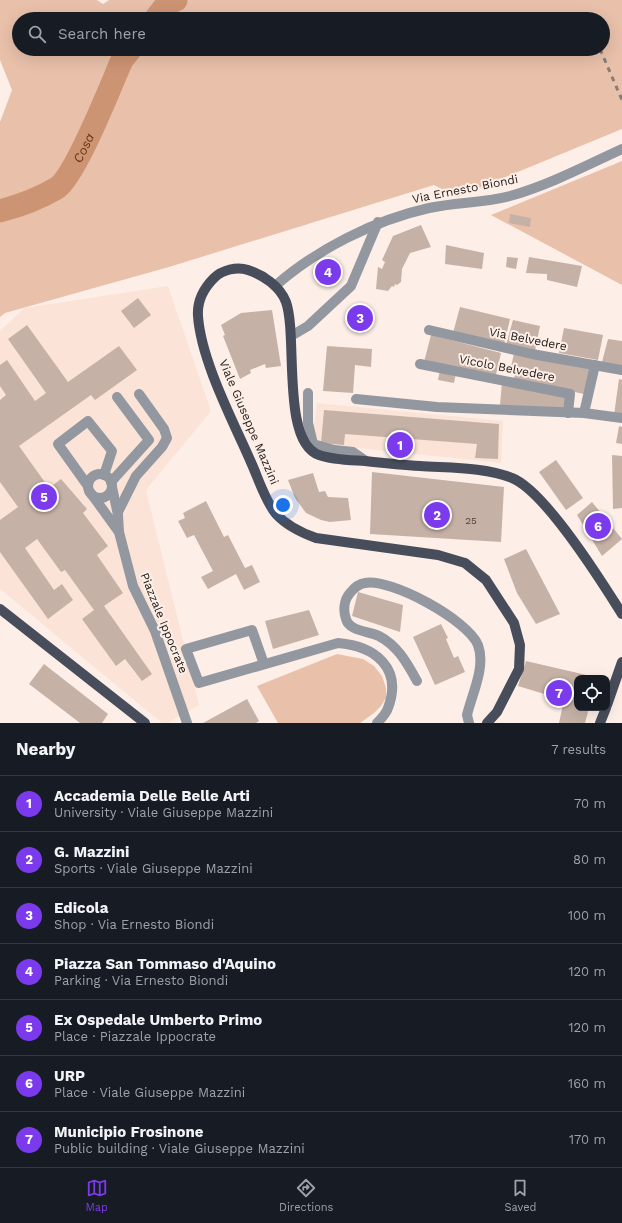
<!DOCTYPE html>
<html lang="en">
<head>
<meta charset="utf-8">
<style>
  :root { --surface:#171b24; --page:#20242c; --text:#f1f3f6; --muted:#9ea1a6; --line:#363941; --accent:#7c3aed }
  body { margin:0; font-family:"Work Sans",sans-serif; background:var(--page); color:var(--text) }
  .controls { position:absolute; right:12px; bottom:12px; display:grid; overflow:hidden; border-radius:8px; box-shadow:0 4px 16px #0002 }
  .controls button { width:36px; height:36px; display:grid; place-items:center; padding:0; border:0; border-bottom:1px solid var(--line); background:var(--surface); color:var(--text); font:20px sans-serif }
  .you { position:absolute; left:283px; top:505px; width:14px; height:14px; margin:-10px; border:3px solid #fff; border-radius:50%; background:#1a73e8; box-shadow:0 0 0 6px #1a73e833 }
  .badge { display:grid; place-items:center; width:26px; height:26px; border-radius:50%; background:var(--accent); color:#fff; font-size:13px; font-weight:700 }
  .pin { position:absolute; translate:-50% -50%; border:2px solid #fff; box-shadow:0 1px 4px #0006 }
  .list { margin:0; padding:0; list-style:none }
  h2 { display:flex; justify-content:space-between; align-items:center; height:52px; margin:0; padding:0 16px; font-size:17px }
  h2 small { font-size:13px; font-weight:400; color:var(--muted) }
  .list li { display:grid; grid-template-columns:26px 1fr auto; gap:12px; align-items:center; box-sizing:border-box; height:56px; padding:0 16px; border-top:1px solid var(--line) }
  .list b { display:block; font-size:15px; white-space:nowrap }
  .list p { margin:0; font-size:13px; white-space:nowrap; color:var(--muted) }
  .list em { font-size:13px; font-style:normal; color:var(--muted) }
  .icon { flex:none; width:22px; height:22px; fill:none; stroke:currentColor; stroke-width:2; stroke-linecap:round; stroke-linejoin:round }
  .map { position:relative; flex:none; width:622px; height:723px; overflow:hidden }
  .search { position:absolute; background:var(--surface); box-shadow:0 4px 16px #0002; left:12px; right:12px; top:12px; height:44px; display:flex; align-items:center; gap:10px; box-sizing:border-box; padding:0 14px; border-radius:22px; color:var(--muted); font-size:15px }
  .sheet { height:444px; background:var(--surface) }
  nav { display:flex; justify-content:space-around; align-items:center; box-sizing:border-box; height:56px; border-top:1px solid var(--line); background:var(--surface); font-size:11px; color:var(--muted) }
  nav a { display:grid; justify-items:center; gap:2px }
  nav .on { color:var(--accent) }
  .map>svg:first-child { display:block }
</style>
</head>
<body>
<div class="map">
<svg width="622" height="723" viewBox="0 0 622 723">
  <rect width="100%" height="100%" fill="#fdefe8"/>
  <g fill="#fbe4d7">
    <path d="M168,286L211,411L146,490L199,705L168,723H162L0,589V331L24,308Z"/>
    <path d="M317,403L503,421L501,463L318,444L315,439L314,426Z"/>
  </g>
  <g fill="#e9c1aa" fill-rule="evenodd">
    <path d="M0,0H97L103,4L109,0H622V129L457,197L434,185L169,267L5,313L0,317V122L12,90L0,60ZM19,19H603V49H19Z"/>
    <path d="M622,161V285L491,215Z"/>
    <path d="M337,654L363,659L374,666L382,676L386,688V698L381,706L374,713L360,723H278L257,686Z"/>
  </g>
  <g fill="none" stroke-linecap="round" stroke-linejoin="round">
    <g stroke="#cd9473" stroke-width="23">
      <path d="M155,19L166,5L176,0"/>
      <path id="s1" d="M0,211C19,206 40,198 57,188C76,175 111,85 122,60L131,49"/>
    </g>
  </g>
  <g fill="#c6b1a6">
    <path d="M603,30L609,44L603,46Z"/>
    <path d="M510,214L531,218L530,227L509,223Z"/>
    <path d="M421,225L431,247L410,253L402,269L401,282L397,285L395,284L394,287L392,286L388,291L376,289L378,267L382,269L385,262L382,260L393,236Z"/>
    <path d="M446,245L484,253L482,269L445,264Z"/>
    <path d="M507,257L518,258L516,269L506,267Z"/>
    <path d="M529,257L582,266L577,287L547,280V274L526,273Z"/>
    <path d="M138,298L151,315L134,328L121,311Z"/>
    <path d="M460,307L510,319L504,345L453,333Z"/>
    <path d="M272,310L281,366L266,368L265,364L250,370L251,373L240,379L223,336L225,335L221,325L241,313Z"/>
    <path d="M513,320L540,326L535,351L506,345Z"/>
    <path d="M27,325L68,382L119,346L137,370L95,400L91,395L19,446L49,488L61,479L87,509L83,513L108,546L97,555L123,593L104,606L152,674L142,681L125,659L116,666L82,619L94,610L65,570L61,572L37,539L25,548L54,590L62,584L73,600L48,619L0,552V520L18,507L0,482V400L6,395L0,386V365L7,360L35,401L46,393L8,339Z"/>
    <path d="M564,328L603,335L598,360L559,353Z"/>
    <path d="M431,335L501,353L495,379L424,362Z"/>
    <path d="M608,339L622,341V366L602,362Z"/>
    <path d="M327,346L372,349L371,367L355,365L353,393L323,391Z"/>
    <path d="M514,353L590,369L584,394L514,379L516,368L511,367Z"/>
    <path d="M440,370L456,373L454,383L438,380Z"/>
    <path d="M619,379L622,380V416L614,415Z"/>
    <path d="M502,382L567,394L566,411L500,405Z"/>
    <path d="M324,410L499,424L498,459L475,458L477,444L345,434L344,445L321,443Z"/>
    <path d="M619,426L622,427V444L616,443Z"/>
    <path d="M612,455L622,456V508L613,509Z"/>
    <path d="M556,460L583,498L566,510L539,472Z"/>
    <path d="M372,472L504,487L501,542L370,534Z"/>
    <path d="M313,473L319,492L325,491L328,497L348,498L351,520L330,522L321,520L306,513L295,498L288,480Z"/>
    <path d="M206,501L224,537L228,535L245,568L252,565L260,582L244,590L236,574L208,589L201,577L213,571L194,535L187,538L178,521L185,518L183,513Z"/>
    <path d="M592,502L622,539L602,556L577,515Z"/>
    <path d="M526,549L560,614L536,624L517,593L504,559Z"/>
    <path d="M358,592L403,605L400,632L352,616Z"/>
    <path d="M309,610L319,635L273,649L265,621Z"/>
    <path d="M441,624L448,638L446,639L454,658L458,656L465,672L435,685L413,637Z"/>
    <path d="M526,661L595,677L577,678V708H589L585,723H559L564,700L518,686Z"/>
    <path d="M44,664L108,714L102,723H80L29,684Z"/>
    <path d="M247,699L259,721L256,723H203Z"/>
  </g>
  <g fill="none" stroke-linecap="round" stroke-linejoin="round">
    <g stroke="#93979f" stroke-width="10">
      <path d="M420,364L570,394L568,413"/>
      <path d="M308,393V423L313,444L334,450L353,452L366,461"/>
    </g>
    <g stroke="#93979f" stroke-width="10">
      <path d="M429,330L532,354L622,370"/>
      <path d="M356,399L437,407L584,413L622,418"/>
      <path d="M584,413L595,365"/>
      <circle cx="100" cy="486" r="12"/>
      <path d="M111,482L149,440L117,397"/>
      <path d="M88,486L58,444L88,421L112,451L104,475"/>
      <path d="M90,492L119,532L118,515L112,487"/>
      <path d="M118,512L136,476L162,447L167,438L164,429L139,394"/>
      <path d="M119,532L133,586L155,631L187,723"/>
      <path d="M264,664L252,630L186,649L199,683L338,643C375,646 403,668 388,708C386,714 381,719 377,723"/>
      <path d="M417,681C407,663 398,646 379,636C368,631 349,631 346,619C343,610 344,600 350,593C354,588 358,584 365,583C391,578 468,620 478,645C486,667 472,694 467,715L469,723"/>
    </g>
    <g stroke="#93979f" stroke-width="10">
      <path d="M275,286C317,249 375,220 429,208C456,202 484,203 510,196C549,185 585,166 622,149"/>
      <path d="M291,336L308,326L351,286L378,222"/>
    </g>
    <g stroke="#484d5b" stroke-width="10">
      <path d="M0,609L145,723"/>
      <path d="M607,705L622,662"/>
      <path d="M487,723L497,712L519,669L520,645L514,623L486,580L465,563L438,555L316,538C302,533 286,525 276,514C264,499 258,477 250,460C232,419 201,360 198,316C197,301 204,288 214,278C222,270 237,266 248,270C263,275 280,286 286,302C298,336 281,442 319,455C333,460 349,460 365,461C383,463 402,465 420,466C449,468 486,467 512,478C545,491 602,582 622,614"/>
      <path d="M600,723L606,708"/>
    </g>
    <path stroke="#887d78" stroke-width="3" stroke-dasharray="5 5" stroke-linecap="butt" d="M600,49L622,100"/>
  </g>
  <g text-anchor="middle" dominant-baseline="central" stroke-width="4" stroke-linejoin="round" paint-order="stroke">
    <g font-size="10" fill="#4f443e">
      <text x="471" y="520">25</text>
    </g>
    <g font-size="12" fill="#27201b" stroke="#fdefe8">
      <text transform="translate(465 189) rotate(-11)">Via Ernesto Biondi</text>
      <text transform="translate(528 339) rotate(11)">Via Belvedere</text>
      <text transform="translate(507 368) rotate(11)">Vicolo Belvedere</text>
      <text transform="translate(249 422) rotate(67)">Viale Giuseppe Mazzini</text>
      <text transform="translate(164 623) rotate(68)">Piazzale Ippocrate</text>
    </g>
    <g font-size="13" font-style="italic" fill="#6b3510" stroke="#fdefe8">
      <text stroke="none"><textPath href="#s1" startOffset="110">Cosa</textPath></text>
    </g>
  </g>
</svg>
<div class="controls">
<button><svg class="icon" aria-label="locate" viewBox="0 0 24 24"><circle cx="12" cy="12" r="6"/><path d="M12 2v4M12 18v4M2 12h4M18 12h4"/></svg></button>
</div>
<div class="you"></div>
<div class="pin badge" style="left:400px;top:445px">1</div>
<div class="pin badge" style="left:437px;top:515px">2</div>
<div class="pin badge" style="left:360px;top:318px">3</div>
<div class="pin badge" style="left:328px;top:272px">4</div>
<div class="pin badge" style="left:44px;top:497px">5</div>
<div class="pin badge" style="left:598px;top:526px">6</div>
<div class="pin badge" style="left:559px;top:693px">7</div>
<div class="search"><svg class="icon" aria-label="search" viewBox="0 0 24 24"><circle cx="10" cy="10" r="6"/><path d="M15 15l6 6"/></svg>Search here</div>
</div>
<section class="sheet">
<h2>Nearby<small>7 results</small></h2>
<ul class="list">
<li><span class="badge">1</span><div><b>Accademia Delle Belle Arti</b><p>University · Viale Giuseppe Mazzini</p></div><em>70 m</em></li>
<li><span class="badge">2</span><div><b>G. Mazzini</b><p>Sports · Viale Giuseppe Mazzini</p></div><em>80 m</em></li>
<li><span class="badge">3</span><div><b>Edicola</b><p>Shop · Via Ernesto Biondi</p></div><em>100 m</em></li>
<li><span class="badge">4</span><div><b>Piazza San Tommaso d'Aquino</b><p>Parking · Via Ernesto Biondi</p></div><em>120 m</em></li>
<li><span class="badge">5</span><div><b>Ex Ospedale Umberto Primo</b><p>Place · Piazzale Ippocrate</p></div><em>120 m</em></li>
<li><span class="badge">6</span><div><b>URP</b><p>Place · Viale Giuseppe Mazzini</p></div><em>160 m</em></li>
<li><span class="badge">7</span><div><b>Municipio Frosinone</b><p>Public building · Viale Giuseppe Mazzini</p></div><em>170 m</em></li>
</ul>
</section>
<nav>
<a class="on"><svg class="icon" aria-label="map" viewBox="0 0 24 24"><path d="M3 6l6-2 6 2 6-2v14l-6 2-6-2-6 2zM9 4v14M15 6v14"/></svg>Map</a>
<a><svg class="icon" aria-label="directions" viewBox="0 0 24 24"><path d="M12 3l9 9-9 9-9-9zM9 14v-3h6M13 9l2 2-2 2"/></svg>Directions</a>
<a><svg class="icon" aria-label="saved" viewBox="0 0 24 24"><path d="M7 4h10v16l-5-4-5 4z"/></svg>Saved</a>
</nav>
</body>
</html>
